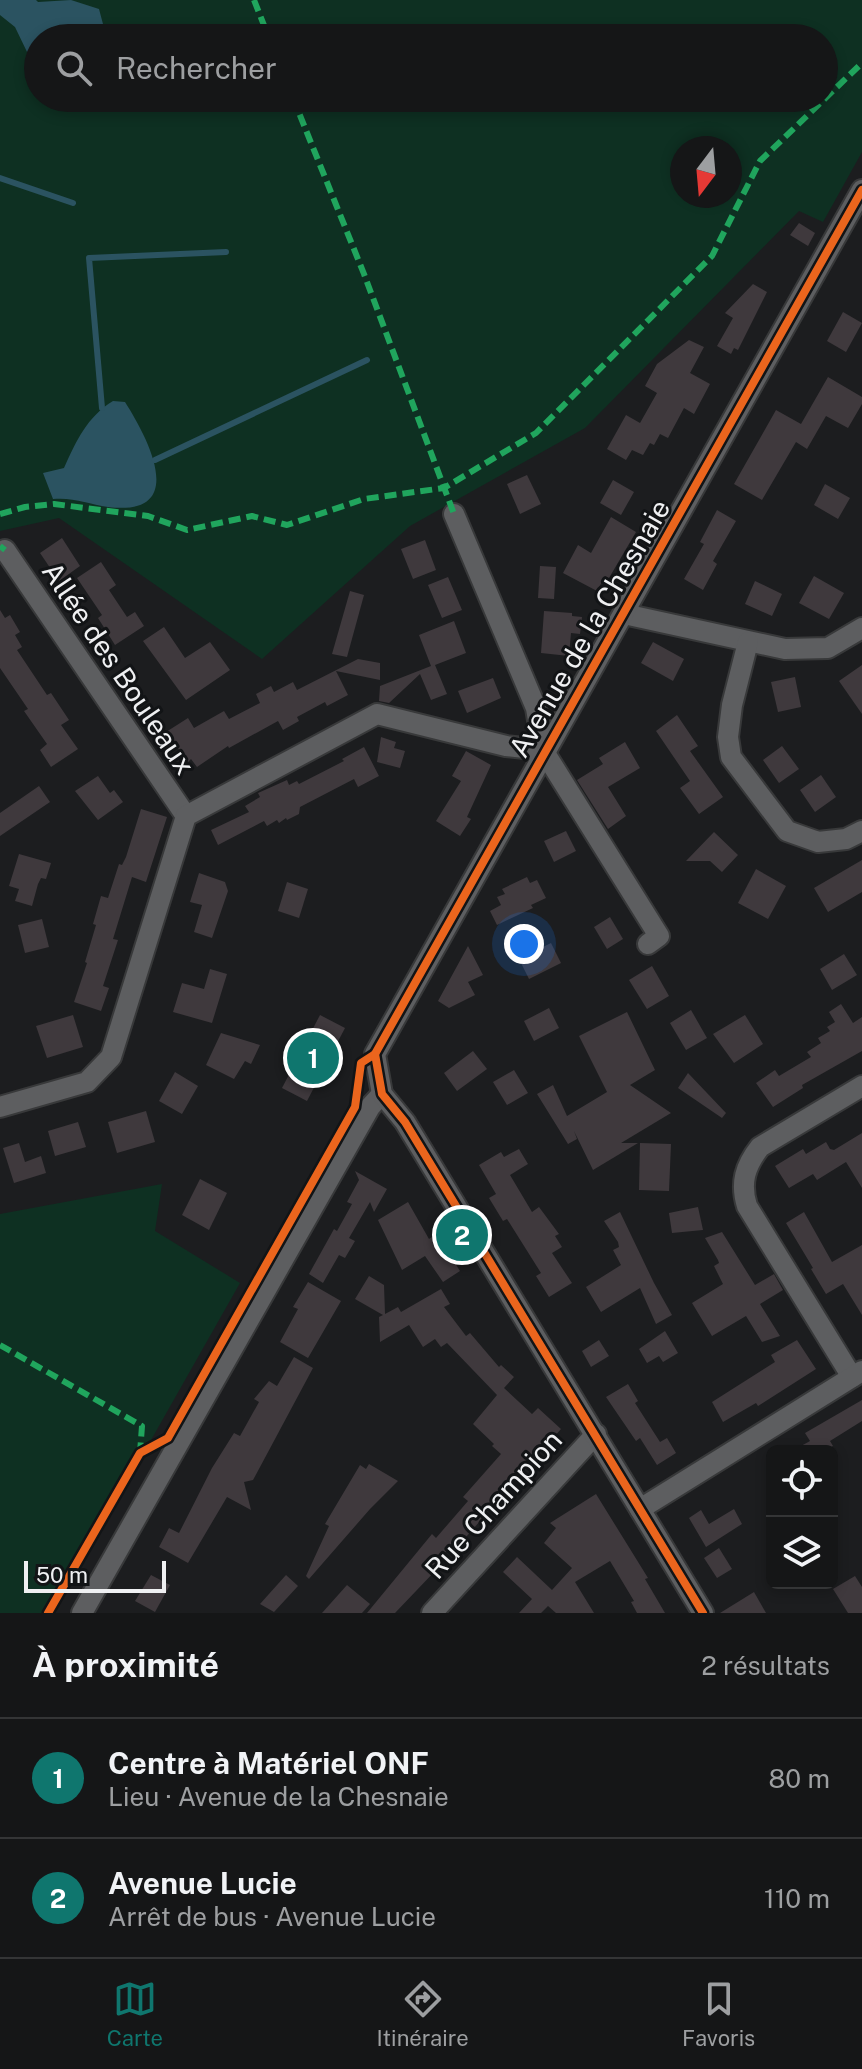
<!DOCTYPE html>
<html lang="fr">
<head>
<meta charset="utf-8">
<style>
  :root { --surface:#151617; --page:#222324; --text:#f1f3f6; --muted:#9d9fa1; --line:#343536; --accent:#0f766e }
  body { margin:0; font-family:"Public Sans",sans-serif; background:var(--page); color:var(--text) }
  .controls { position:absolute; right:24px; bottom:24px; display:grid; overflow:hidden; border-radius:12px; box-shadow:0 4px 12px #0003 }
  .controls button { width:72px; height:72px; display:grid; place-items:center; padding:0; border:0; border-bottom:2px solid var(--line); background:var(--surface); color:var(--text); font:40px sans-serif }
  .compass { position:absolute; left:670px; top:136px; width:72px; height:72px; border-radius:50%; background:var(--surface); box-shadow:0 4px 12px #0003; rotate:196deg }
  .scale { position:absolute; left:24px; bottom:20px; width:142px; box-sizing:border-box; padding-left:8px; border:4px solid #eff0f2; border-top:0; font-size:22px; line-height:28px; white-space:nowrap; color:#eff0f2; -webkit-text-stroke:6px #121416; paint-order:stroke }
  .you { position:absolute; left:524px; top:944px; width:28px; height:28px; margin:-20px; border:6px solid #fff; border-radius:50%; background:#1a73e8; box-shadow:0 0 0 12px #1a73e833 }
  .badge { display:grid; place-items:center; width:52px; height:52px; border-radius:50%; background:var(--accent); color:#fff; font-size:26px; font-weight:700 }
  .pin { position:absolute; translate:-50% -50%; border:4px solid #fff; box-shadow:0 2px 8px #0006 }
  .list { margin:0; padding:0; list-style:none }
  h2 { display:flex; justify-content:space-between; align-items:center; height:104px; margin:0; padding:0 32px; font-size:34px }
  h2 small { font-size:26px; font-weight:400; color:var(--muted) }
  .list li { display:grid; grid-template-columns:52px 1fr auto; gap:24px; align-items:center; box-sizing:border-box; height:120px; padding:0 32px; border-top:2px solid var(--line) }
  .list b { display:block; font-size:30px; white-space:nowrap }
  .list p { margin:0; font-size:26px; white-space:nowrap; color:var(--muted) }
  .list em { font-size:26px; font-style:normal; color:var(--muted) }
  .icon { flex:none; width:44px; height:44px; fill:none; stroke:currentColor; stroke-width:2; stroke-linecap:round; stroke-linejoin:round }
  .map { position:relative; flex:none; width:862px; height:1613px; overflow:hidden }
  .search { position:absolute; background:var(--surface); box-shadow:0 4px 12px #0003; left:24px; right:24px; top:24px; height:88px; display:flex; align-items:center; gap:20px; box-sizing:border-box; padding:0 28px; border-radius:44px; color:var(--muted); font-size:30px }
  .sheet { height:344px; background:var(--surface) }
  nav { display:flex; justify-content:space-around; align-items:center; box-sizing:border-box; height:112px; border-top:2px solid var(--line); background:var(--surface); font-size:22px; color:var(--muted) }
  nav a { display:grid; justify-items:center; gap:4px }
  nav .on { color:var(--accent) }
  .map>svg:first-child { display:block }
</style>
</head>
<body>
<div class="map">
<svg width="862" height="1613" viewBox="0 0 862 1613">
  <rect width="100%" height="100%" fill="#1c1d1f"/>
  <g fill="#0e3022" fill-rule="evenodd">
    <path d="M0,0H862V152L823,222L799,211L585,428L410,526L262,659L59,518L0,531ZM38,38H824V98H38ZM682,148H730V196H682Z"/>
    <path d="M162,1184L155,1231L240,1283L53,1613H0V1214Z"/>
  </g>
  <g fill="#2b5361">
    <path d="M0,0H36L38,2L71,0L99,9L103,24L99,38H38V57L28,54L15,27L0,15Z"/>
    <path d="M113,401L125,402C148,438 190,517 108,507C89,504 73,497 53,499L43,473L64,468C76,441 87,417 113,401Z"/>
  </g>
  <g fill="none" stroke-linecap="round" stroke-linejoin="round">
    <g stroke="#2b5361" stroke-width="6">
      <path d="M0,178L73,203"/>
      <path d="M102,408L89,258L226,252"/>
      <path d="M155,460L367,360"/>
    </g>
  </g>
  <g fill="#3f393d">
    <path d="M799,223L815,233L808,246L790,235Z"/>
    <path d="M753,284L767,292L738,350L734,348L731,354L717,346L733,318L725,313Z"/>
    <path d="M843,312L862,323L846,352L827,341Z"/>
    <path d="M689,340L704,347L690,373L710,384L694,414L684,408L668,438L660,434L654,445L650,443L643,455L632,450L626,460L607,449L626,415L640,423L657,393L645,386L657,364Z"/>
    <path d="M828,377L862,397V404L848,428L826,416L807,449L796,442L762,500L734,484L776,410L801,424Z"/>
    <path d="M527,475L541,504L520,514L507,484Z"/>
    <path d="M613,480L634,492L621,515L600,503Z"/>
    <path d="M825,484L850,498L838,519L814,505Z"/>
    <path d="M717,510L736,521L713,561L717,564L703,590L684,579L704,544L700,542Z"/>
    <path d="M611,517L636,532L609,578L605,576L597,591L563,573L578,545L591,553Z"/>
    <path d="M62,538L80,566L59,581L40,553Z"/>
    <path d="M425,540L436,570L413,579L401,549Z"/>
    <path d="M101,562L116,585L109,590L127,617L135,612L144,626L115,645L98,618L102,615L77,578Z"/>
    <path d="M540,566L556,567L554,599L538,598Z"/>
    <path d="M814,576L844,593L829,619L799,603Z"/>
    <path d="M448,577L462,610L442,618L428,585Z"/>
    <path d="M755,581L782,594L772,616L745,604Z"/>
    <path d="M350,591L364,595L347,657L332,654Z"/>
    <path d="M0,610L5,618L10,615L20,632L15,635L22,647L17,650L47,695L51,693L69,720L61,725L78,749L51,767L40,750L47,744L24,711L28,709L0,668Z"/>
    <path d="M544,611L572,613V616L582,617L580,634L571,633L569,656L541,653Z"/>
    <path d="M454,621L466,653L435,665L447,694L431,700L420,674L389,703L379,701L380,686L431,666L419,635Z"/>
    <path d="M164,627L185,658L210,642L230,670L186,700L143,641Z"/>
    <path d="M653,642L684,659L673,681L641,663Z"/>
    <path d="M358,659L380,663V680L336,671L348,695L327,706L325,702L297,717L299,721L283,730L278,721L229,748L228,746L197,767L191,759L188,762L166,732L188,718L194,728L224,711L229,719L260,703L256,694L271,686L274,692L293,682L297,690Z"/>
    <path d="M862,665V714L839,681Z"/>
    <path d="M795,677L801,707L778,712L771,682Z"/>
    <path d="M493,678L501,698L467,713L458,691Z"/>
    <path d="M677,715L698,746L690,751L723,797L699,814L680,788L690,781L656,731Z"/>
    <path d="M381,737L396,742L394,748L405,751L400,768L377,762Z"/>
    <path d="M625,742L640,768L608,787L626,816L608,829L577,780L603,764L599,758Z"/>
    <path d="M782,746L799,769L779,783L763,760Z"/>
    <path d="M364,747L379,776L358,787L354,779L300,807L299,814L287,820L286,818L279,823L277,820L267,826L264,821L218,845L211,830L249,812L245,806L260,797L258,793L287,780L289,785L297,781L299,784L344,761L342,759Z"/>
    <path d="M466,751L491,765L467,817L471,819L460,836L436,821L461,781L452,776Z"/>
    <path d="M821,775L836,797L815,812L800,790Z"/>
    <path d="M98,776L110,793L114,790L123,802L98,820L75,791Z"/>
    <path d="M39,786L50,802L0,836V813Z"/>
    <path d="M141,809L167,817L146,882L132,877L113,939L118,940L103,986L109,988L101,1011L74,1002L87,963L85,962L96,925L93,924L101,896L108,898L119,864L122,865L126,857Z"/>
    <path d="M566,831L576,851L554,862L544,841Z"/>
    <path d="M714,832L738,855L722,872L710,861H686Z"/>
    <path d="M19,854L51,863L46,879L41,878L38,884L32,906L15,901L19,889L9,886Z"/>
    <path d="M862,860V892L828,912L814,888Z"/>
    <path d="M756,869L786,886L768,919L738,903Z"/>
    <path d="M199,873L225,882L228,891L212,938L194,932L202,905L190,902Z"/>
    <path d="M527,877L530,883L537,880L546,898L531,905L533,908L497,925L490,911L501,905L497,897L505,894L502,889Z"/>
    <path d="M287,882L308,889L299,918L278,911Z"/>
    <path d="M610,917L623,939L607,949L594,927Z"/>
    <path d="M42,919L49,947L25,953L18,925Z"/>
    <path d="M551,943L561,963L529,979L519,959Z"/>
    <path d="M468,946L483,975L468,982L475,995L449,1008L438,1001Z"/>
    <path d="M844,954L857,975L832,990L820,969Z"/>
    <path d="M652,966L669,996L647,1009L629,980Z"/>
    <path d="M210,969L227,974L212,1023L173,1012L182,983L204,989Z"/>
    <path d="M841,1004L853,1023L862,1017V1051L802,1085L803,1088L773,1107L756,1083L775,1070L779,1076L811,1057L807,1052L821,1043L818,1038L830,1031L827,1027L835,1022L829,1012Z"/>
    <path d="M549,1008L559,1028L534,1041L524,1021Z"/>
    <path d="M691,1010L707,1038L686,1050L670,1023Z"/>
    <path d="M627,1012L655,1070L630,1085L671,1113L621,1143H638L593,1170L574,1131L577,1139L568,1144L537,1094L553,1085L567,1116L607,1092L579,1036Z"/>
    <path d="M73,1015L83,1047L47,1058L36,1026Z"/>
    <path d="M320,1015L345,1028L307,1101L282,1088Z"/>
    <path d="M745,1015L763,1044L734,1063L713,1034Z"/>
    <path d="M221,1033L260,1045L251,1064L245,1061L234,1079L206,1065Z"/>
    <path d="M473,1051L487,1069L457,1091L444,1073Z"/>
    <path d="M514,1070L528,1093L507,1105L493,1082Z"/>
    <path d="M175,1072L198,1086L182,1114L159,1101Z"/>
    <path d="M688,1073L726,1113L722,1118L678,1088Z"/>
    <path d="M146,1111L155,1142L117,1153L108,1122Z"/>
    <path d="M78,1122L86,1147L55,1156L48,1131Z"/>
    <path d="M862,1133V1188L846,1162L817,1180L813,1174L789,1188L775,1166L803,1149L806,1154L826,1142L830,1149L834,1150Z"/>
    <path d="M19,1143L25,1162L41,1156L46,1173L14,1183L3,1148Z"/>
    <path d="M640,1143L671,1144L669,1191L639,1190Z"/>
    <path d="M519,1149L528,1164L510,1175L532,1212L539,1207L559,1234L555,1236L562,1247L552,1253L572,1283L549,1297L536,1276L541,1273L507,1219L503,1221L489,1198L496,1194L479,1165L501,1152L504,1157Z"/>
    <path d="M355,1171L387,1189L374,1212L370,1202L349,1238L355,1241L345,1258L339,1255L323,1283L309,1274L334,1229L337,1231L352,1204L347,1202L359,1180Z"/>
    <path d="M200,1179L227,1193L209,1230L182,1215Z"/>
    <path d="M408,1202L429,1239L441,1231L458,1257L453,1260L460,1271L443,1282L425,1256L402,1270L378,1220Z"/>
    <path d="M698,1207L703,1230L672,1233L669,1213Z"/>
    <path d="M620,1212L654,1283L672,1315L656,1324L640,1288L601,1312L586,1287L621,1265L613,1250L619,1247L618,1242L604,1221Z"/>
    <path d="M804,1212L832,1262L862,1245V1315L843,1284L826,1294L811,1269L813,1268L786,1223Z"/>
    <path d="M722,1232L755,1285L774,1274L783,1290L760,1304L780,1336L762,1342L746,1316L712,1336L692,1303L723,1284L714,1266L719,1263L718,1260L705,1238Z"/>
    <path d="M369,1276L384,1285L385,1314L398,1307L401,1312L441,1289L450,1304L444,1307L466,1336L470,1333L499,1367L501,1365L514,1377L504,1388L532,1414L538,1408L561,1429L466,1537L462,1534L433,1566L437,1569L395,1613H367L432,1534L436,1538L468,1501L463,1497L501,1454L492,1446L494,1444L473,1424L497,1395L447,1343L441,1347L435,1339L423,1347L409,1325L380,1342L379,1317L383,1315L355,1299Z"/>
    <path d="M308,1282L341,1301L308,1358L280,1342L298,1309L293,1307Z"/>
    <path d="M665,1331L678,1353L663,1362L659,1356L647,1363L639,1349Z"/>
    <path d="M599,1340L609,1356L591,1367L582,1351Z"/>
    <path d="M797,1340L816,1369L758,1406L756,1403L723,1422L712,1402L775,1362L771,1355Z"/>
    <path d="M294,1357L313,1368L253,1480L244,1482L251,1510L227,1497L188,1563L159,1547L169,1528L179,1533L212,1468L234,1433L240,1436L259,1402L254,1399L269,1381L277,1386Z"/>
    <path d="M628,1384L638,1401L635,1403L660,1442L667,1438L676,1453L657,1465L640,1438L636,1441L606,1397Z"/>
    <path d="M862,1400V1421L830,1441L833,1446L824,1451H792L810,1441L805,1433Z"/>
    <path d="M369,1464L398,1481L370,1509L309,1579L306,1576L329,1526L325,1524L360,1465L366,1469Z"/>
    <path d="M596,1494L648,1578L645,1579L665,1613H637L631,1602L634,1601L610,1561L575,1582L594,1613H556L548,1606L541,1613H519L532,1599L503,1572L517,1557L552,1590L572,1568L544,1543L556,1528L550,1523Z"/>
    <path d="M734,1509L742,1524L706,1547L689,1518L701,1510L709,1524Z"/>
    <path d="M719,1548L732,1569L717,1578L704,1558Z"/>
    <path d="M151,1575L170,1585L155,1612L135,1601Z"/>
    <path d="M286,1575L298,1586L274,1612L260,1604Z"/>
    <path d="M855,1576L862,1587V1613H848L833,1589Z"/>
    <path d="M347,1585L370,1604L362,1613H322Z"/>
    <path d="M754,1592L766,1613H720Z"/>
  </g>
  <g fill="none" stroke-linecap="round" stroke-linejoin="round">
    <g stroke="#38393a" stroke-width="24">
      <g id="minor">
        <path d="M454,514L536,708L543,750L659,936L648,944"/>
        <path d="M5,550L186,816"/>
        <path d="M624,614L785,649L828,648L862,628"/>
        <path d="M748,642L732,705L728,737L731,757L787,831L818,842L846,839L862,831"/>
        <path d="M0,1107L87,1082L111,1057L186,816L377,714L506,746L543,750"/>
        <path d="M852,1377L747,1206C740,1183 745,1166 760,1147L862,1086"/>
        <path d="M640,1509L862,1371"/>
        <path d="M82,1613L370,1107L382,1094"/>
        <path d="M432,1613L596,1434"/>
        <path d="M703,1613L405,1122L382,1094L375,1054C535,765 701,479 862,190"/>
      </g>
    </g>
    <use href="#minor" stroke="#5d5e60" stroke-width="20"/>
    <g stroke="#20a55d" stroke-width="6" stroke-dasharray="12 6" stroke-linecap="butt">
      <path d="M254,0L269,38"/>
      <path d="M293,98L364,274L454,514"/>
      <path d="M0,514L25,507L54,504L148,516L187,530L252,516L287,525L364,499L444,488L536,433L712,256L760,161L862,63"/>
      <path d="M0,546L5,550"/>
      <path d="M0,1345L142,1426L140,1453"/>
    </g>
    <g stroke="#121416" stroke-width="13">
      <g id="cycleway">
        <path d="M48,1613L140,1453L168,1438L355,1107L361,1063L375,1054"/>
        <path d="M703,1613L405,1122L382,1094L375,1054C535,765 701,479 862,190"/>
      </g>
    </g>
    <use href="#cycleway" stroke="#eb651d" stroke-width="8"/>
  </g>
  <g text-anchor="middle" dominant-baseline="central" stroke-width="6" stroke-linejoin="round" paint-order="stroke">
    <g font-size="28" fill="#eff0f2" stroke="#121416">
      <text transform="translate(589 628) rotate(-60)">Avenue de la Chesnaie</text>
      <text transform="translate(119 668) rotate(56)">Allée des Bouleaux</text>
      <text transform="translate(493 1504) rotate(-48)">Rue Champion</text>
    </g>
  </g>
</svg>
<div class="controls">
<button><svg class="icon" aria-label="locate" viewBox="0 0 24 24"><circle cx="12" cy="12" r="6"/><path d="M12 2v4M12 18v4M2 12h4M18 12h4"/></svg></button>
<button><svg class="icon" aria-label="layers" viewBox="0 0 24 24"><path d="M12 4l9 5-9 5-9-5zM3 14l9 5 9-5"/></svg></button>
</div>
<svg class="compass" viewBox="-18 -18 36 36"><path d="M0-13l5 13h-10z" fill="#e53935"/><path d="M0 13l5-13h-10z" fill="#9d9fa1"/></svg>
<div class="scale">50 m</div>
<div class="you"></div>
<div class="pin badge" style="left:313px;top:1058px">1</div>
<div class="pin badge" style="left:462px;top:1235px">2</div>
<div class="search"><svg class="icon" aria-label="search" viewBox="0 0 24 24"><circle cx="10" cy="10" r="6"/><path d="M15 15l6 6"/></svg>Rechercher</div>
</div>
<section class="sheet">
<h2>À proximité<small>2 résultats</small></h2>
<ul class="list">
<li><span class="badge">1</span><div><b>Centre à Matériel ONF</b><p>Lieu · Avenue de la Chesnaie</p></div><em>80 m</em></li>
<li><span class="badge">2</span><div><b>Avenue Lucie</b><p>Arrêt de bus · Avenue Lucie</p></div><em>110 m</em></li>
</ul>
</section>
<nav>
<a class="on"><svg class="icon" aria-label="map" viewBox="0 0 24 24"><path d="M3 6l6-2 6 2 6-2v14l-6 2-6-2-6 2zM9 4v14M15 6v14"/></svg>Carte</a>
<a><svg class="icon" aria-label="directions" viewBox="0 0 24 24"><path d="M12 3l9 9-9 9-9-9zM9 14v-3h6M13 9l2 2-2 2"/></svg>Itinéraire</a>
<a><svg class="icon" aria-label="saved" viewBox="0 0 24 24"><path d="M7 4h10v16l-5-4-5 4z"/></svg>Favoris</a>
</nav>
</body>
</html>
